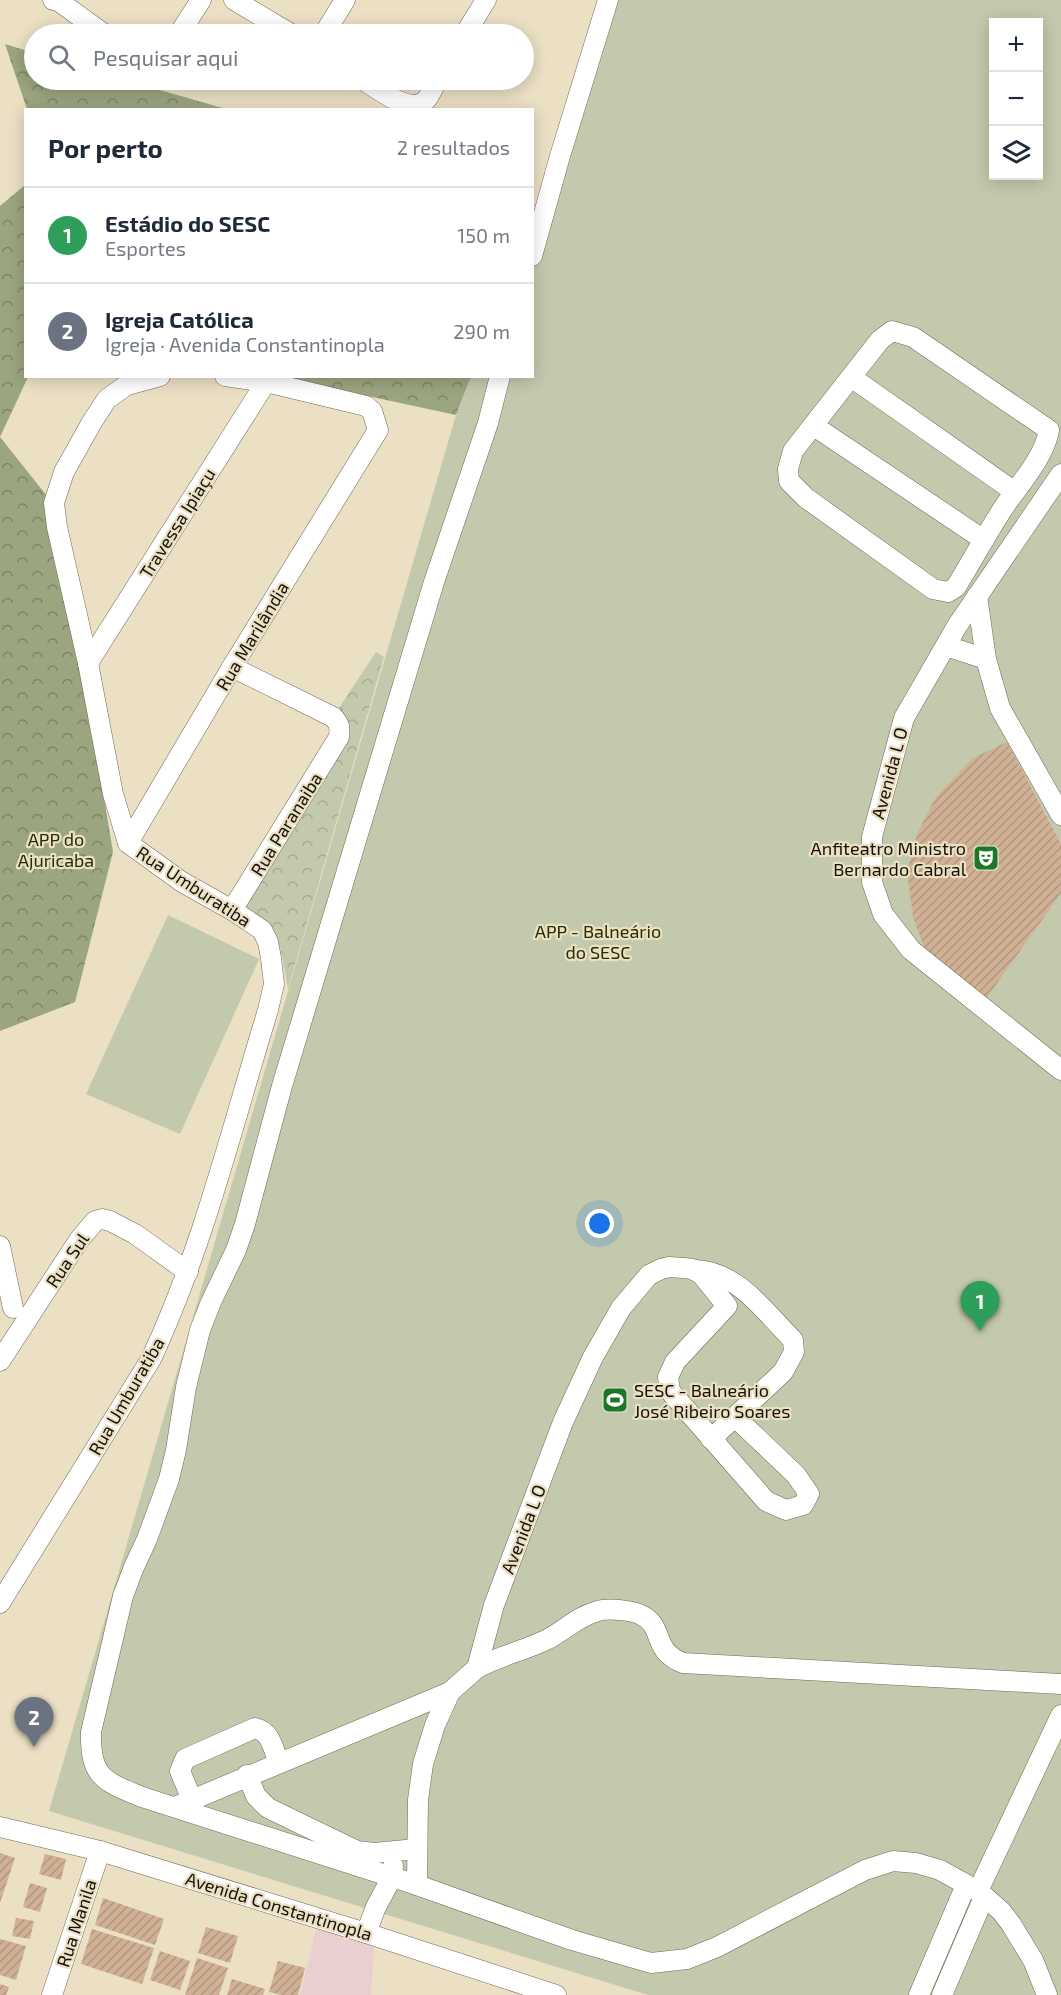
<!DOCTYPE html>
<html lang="pt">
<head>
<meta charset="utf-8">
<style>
  :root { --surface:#fff; --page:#f2f2f3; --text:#1f2937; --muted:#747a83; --line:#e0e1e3; --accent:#b45309 }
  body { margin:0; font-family:"Exo 2",sans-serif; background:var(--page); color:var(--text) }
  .controls { position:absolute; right:18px; top:18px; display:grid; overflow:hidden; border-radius:0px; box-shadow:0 3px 15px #0003 }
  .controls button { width:54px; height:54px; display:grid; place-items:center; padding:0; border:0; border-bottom:2px solid var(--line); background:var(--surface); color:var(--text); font:30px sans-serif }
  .you { position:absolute; left:600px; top:1224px; width:21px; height:21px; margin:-15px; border:4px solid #fff; border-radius:50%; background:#1a73e8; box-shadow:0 0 0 9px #1a73e833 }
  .badge { display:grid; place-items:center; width:39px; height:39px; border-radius:50%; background:var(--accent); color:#fff; font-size:20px; font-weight:700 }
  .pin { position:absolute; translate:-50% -50px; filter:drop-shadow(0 2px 3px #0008) }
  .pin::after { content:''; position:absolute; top:32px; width:21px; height:18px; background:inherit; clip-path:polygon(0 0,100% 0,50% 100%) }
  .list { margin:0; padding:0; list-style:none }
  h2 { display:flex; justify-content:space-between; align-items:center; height:78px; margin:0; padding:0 24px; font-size:26px }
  h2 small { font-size:20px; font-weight:400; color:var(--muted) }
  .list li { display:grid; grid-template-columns:39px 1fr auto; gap:18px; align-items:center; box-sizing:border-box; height:96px; padding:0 24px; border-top:2px solid var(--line) }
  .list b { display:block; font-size:22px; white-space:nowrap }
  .list p { margin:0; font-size:20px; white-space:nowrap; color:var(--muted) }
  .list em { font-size:20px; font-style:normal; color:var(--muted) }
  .icon { flex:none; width:33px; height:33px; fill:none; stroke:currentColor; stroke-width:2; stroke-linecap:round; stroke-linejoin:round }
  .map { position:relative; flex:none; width:1061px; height:1995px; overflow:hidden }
  .search { position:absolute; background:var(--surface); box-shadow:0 3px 15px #0003; left:24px; top:24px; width:510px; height:66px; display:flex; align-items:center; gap:15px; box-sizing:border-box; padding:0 21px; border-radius:33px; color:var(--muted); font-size:22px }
  .panel { position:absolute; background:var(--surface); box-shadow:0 3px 15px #0003; left:24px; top:108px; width:510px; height:270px; border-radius:0px }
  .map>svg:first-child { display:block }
</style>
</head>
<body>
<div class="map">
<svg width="1061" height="1995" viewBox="0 0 1061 1995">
  <defs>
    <pattern id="forest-crowns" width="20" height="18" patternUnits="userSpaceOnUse" patternTransform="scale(1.5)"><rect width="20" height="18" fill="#9ba580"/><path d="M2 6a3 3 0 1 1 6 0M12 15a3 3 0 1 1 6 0" fill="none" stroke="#7d8567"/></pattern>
    <pattern id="park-crowns" width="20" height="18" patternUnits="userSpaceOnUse" patternTransform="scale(1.5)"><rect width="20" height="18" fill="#c2c9ad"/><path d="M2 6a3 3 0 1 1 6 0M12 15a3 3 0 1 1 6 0" fill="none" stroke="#a6ac93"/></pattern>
    <pattern id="building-hatch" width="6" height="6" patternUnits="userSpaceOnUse" patternTransform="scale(1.5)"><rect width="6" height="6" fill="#d0b195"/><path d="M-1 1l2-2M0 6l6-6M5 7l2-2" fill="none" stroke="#b2977f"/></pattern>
  </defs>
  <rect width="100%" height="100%" fill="#ebdfc4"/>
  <path fill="#eacfd0" d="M320,1913L375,1930L371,1995H300Z"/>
  <g fill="url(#forest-crowns)">
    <path d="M5,44L34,53V80H125L226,109H27Z"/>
    <path d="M25,185L26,376L28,377L0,437V206Z"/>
    <path d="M279,377H471L456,415Z"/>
    <path d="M0,437L55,506L113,852L75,1002L0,1031Z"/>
  </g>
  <path fill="url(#park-crowns)" d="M376,652L384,657L288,989L281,950L269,924L237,902L339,737L333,717Z"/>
  <g fill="#c2c9ad" fill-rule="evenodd">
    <path d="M601,0H1061V1995H648L49,1811L456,415L471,377L532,376L533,223ZM994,22H1038V176H994Z"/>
    <path d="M168,915L259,959L180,1134L86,1094Z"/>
  </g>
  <g fill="url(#building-hatch)">
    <path d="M1007,742L1061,844V893L986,999L925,949L913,917L907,872L917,834L936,797L973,758Z"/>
    <path d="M0,1853L15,1858L0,1903Z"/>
    <path d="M45,1854L66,1859L61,1880L39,1874Z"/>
    <path d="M30,1883L47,1888L40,1912L23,1907Z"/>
    <path d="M103,1898L164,1919L155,1945L95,1925Z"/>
    <path d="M16,1918L34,1921L30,1939L12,1936Z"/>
    <path d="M206,1927L238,1936L230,1963L198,1953Z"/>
    <path d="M92,1929L154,1948L142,1984L81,1964Z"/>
    <path d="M0,1939L26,1946L16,1980L0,1975Z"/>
    <path d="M160,1951L190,1961L180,1990L150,1980Z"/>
    <path d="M197,1958L228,1968L219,1995H185Z"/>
    <path d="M278,1961L305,1968L298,1995H282L269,1992Z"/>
    <path d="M232,1979L265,1989L263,1995H227Z"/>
    <path d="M0,1984L9,1987L6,1995H0Z"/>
  </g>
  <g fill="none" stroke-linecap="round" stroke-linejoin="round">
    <g stroke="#726850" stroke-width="21">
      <g id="minor">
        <path d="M53,0H57L104,34"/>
        <path d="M234,0L291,34"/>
        <path d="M179,34L201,0"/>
        <path d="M324,34L345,0"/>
        <path d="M465,34L486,0"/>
        <path d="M363,80C377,88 409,115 425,101C430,96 434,86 437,80"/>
        <path d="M532,256L560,156L608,0"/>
        <path d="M500,376L488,423L434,582L282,1086L245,1224L236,1250L211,1302L200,1330L186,1387L176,1450L169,1479L147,1539L134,1567L123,1596L91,1732C90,1777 103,1781 142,1797L417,1885L572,1940L651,1963L687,1959L717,1947L865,1870L893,1861L916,1863L940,1870L978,1891L1001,1911L1011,1924L1033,1960L1047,1995"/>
        <path d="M851,377L880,340L892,331L913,337L1049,430C1045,457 1017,487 1002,510C986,535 971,562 956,587L948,592L933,589L806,498L789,481L788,469L793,451L851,377L1015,492"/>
        <path d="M814,426L984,540"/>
        <path d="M1061,474L957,626L904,718L872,837V882L883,914L911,950L1061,1070"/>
        <path d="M977,596L986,659L1000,708L1061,815"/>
        <path d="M946,646L986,659"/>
        <path d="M88,663L266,382"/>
        <path d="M128,843L232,667L378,430L372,411L366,406L266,382L225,376"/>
        <path d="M232,910L339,737C340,728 340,724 333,717L232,667"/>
        <path d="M0,1246L13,1308"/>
        <path d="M695,1270C737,1271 765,1312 793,1340L794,1352L783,1372L711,1439"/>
        <path d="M0,1361L79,1240L95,1221L102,1219L110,1221L135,1234L188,1272"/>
        <path d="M0,1603L151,1359C203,1248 232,1127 268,1010L274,984L271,958L268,942L262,930L232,910L182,882L128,843L113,794L88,663L57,527L54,503L64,472L92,422L107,399L127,385L160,376"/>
        <path d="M477,1668C499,1656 523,1651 546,1640C564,1631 578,1616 598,1611C608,1608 634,1610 643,1616C665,1628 651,1650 683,1663L1061,1684"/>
        <path d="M247,1775L256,1796L268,1808L357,1851L374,1853L417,1849"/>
        <path d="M192,1800L180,1771L185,1759L255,1728C271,1731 273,1749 279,1763"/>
        <path d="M175,1807L450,1692"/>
        <path d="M0,1827L100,1851L366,1933L556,1995"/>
        <path d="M417,1885L418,1800L423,1764L435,1725L450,1692L477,1668L494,1605L563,1422L593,1357L621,1308L649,1275L661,1269L669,1267L684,1268L692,1269L701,1274L727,1306L675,1362L668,1377L670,1391L766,1501L786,1510L803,1505L809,1494L796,1475L735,1417"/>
        <path d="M978,1891L1061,1715"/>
        <path d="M366,1933L376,1907L392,1877L393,1866"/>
        <path d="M52,1995L100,1851"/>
        <path d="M919,1995L966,1885"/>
        <path d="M942,1995L984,1897"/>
      </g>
    </g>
    <use href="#minor" stroke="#fff" stroke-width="20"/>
  </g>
  <defs>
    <g id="theatre-square" transform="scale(1.35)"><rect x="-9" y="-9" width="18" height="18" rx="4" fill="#1c7828" stroke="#ebdfc4"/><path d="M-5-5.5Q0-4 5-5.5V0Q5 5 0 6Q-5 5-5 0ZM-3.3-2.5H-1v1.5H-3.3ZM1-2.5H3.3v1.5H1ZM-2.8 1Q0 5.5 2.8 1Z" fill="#fff"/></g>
    <g id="stadium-square" transform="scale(1.35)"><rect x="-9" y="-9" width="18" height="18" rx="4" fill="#1c7828" stroke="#ebdfc4"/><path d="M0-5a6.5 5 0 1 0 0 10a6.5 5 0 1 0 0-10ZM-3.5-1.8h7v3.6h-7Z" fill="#fff"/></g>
  </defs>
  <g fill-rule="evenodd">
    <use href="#theatre-square" x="986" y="858"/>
    <use href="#stadium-square" x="615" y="1400"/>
  </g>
  <g text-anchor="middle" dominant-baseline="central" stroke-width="4.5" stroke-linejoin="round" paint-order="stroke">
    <g font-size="18" fill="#161208" stroke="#ebdfc4">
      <text transform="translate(177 523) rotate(-58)">Travessa Ipiaçu</text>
      <text transform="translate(252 636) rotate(-59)">Rua Marilândia</text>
      <text transform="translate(889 773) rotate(-75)">Avenida L O</text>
      <text transform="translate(286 824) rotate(-58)">Rua Paranaiba</text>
      <text transform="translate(194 886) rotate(33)">Rua Umburatiba</text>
      <text transform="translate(67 1260) rotate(-56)">Rua Sul</text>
      <text transform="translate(126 1396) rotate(-60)">Rua Umburatiba</text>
      <text transform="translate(523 1529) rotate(-69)">Avenida L O</text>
      <text transform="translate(279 1906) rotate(17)">Avenida Constantinopla</text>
      <text transform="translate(76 1923) rotate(-72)">Rua Manila</text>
    </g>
    <g font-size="18" fill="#262e01" stroke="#ebdfc4">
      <text x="56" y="839">APP do<tspan x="56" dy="21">Ajuricaba</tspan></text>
      <text x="598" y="931">APP - Balneário<tspan x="598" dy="21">do SESC</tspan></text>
    </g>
    <g font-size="18" fill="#161208" stroke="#ebdfc4" text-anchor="end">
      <text x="966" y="848">Anfiteatro Ministro<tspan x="966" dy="21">Bernardo Cabral</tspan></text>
      <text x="634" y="1390" text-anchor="start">SESC - Balneário<tspan x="634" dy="21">José Ribeiro Soares</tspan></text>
    </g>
  </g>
</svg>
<div class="controls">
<button>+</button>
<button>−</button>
<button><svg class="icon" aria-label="layers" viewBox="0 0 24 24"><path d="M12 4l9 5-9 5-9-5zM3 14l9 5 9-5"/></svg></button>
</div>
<div class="you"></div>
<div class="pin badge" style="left:980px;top:1331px;background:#2e9e5b">1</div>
<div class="pin badge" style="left:34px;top:1747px;background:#6b7280">2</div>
<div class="search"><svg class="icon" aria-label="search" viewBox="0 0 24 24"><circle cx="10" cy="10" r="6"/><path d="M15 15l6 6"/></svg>Pesquisar aqui</div>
<section class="panel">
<h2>Por perto<small>2 resultados</small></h2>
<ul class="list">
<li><span class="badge" style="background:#2e9e5b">1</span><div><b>Estádio do SESC</b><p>Esportes</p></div><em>150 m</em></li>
<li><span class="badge" style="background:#6b7280">2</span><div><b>Igreja Católica</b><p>Igreja · Avenida Constantinopla</p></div><em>290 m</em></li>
</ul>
</section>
</div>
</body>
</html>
